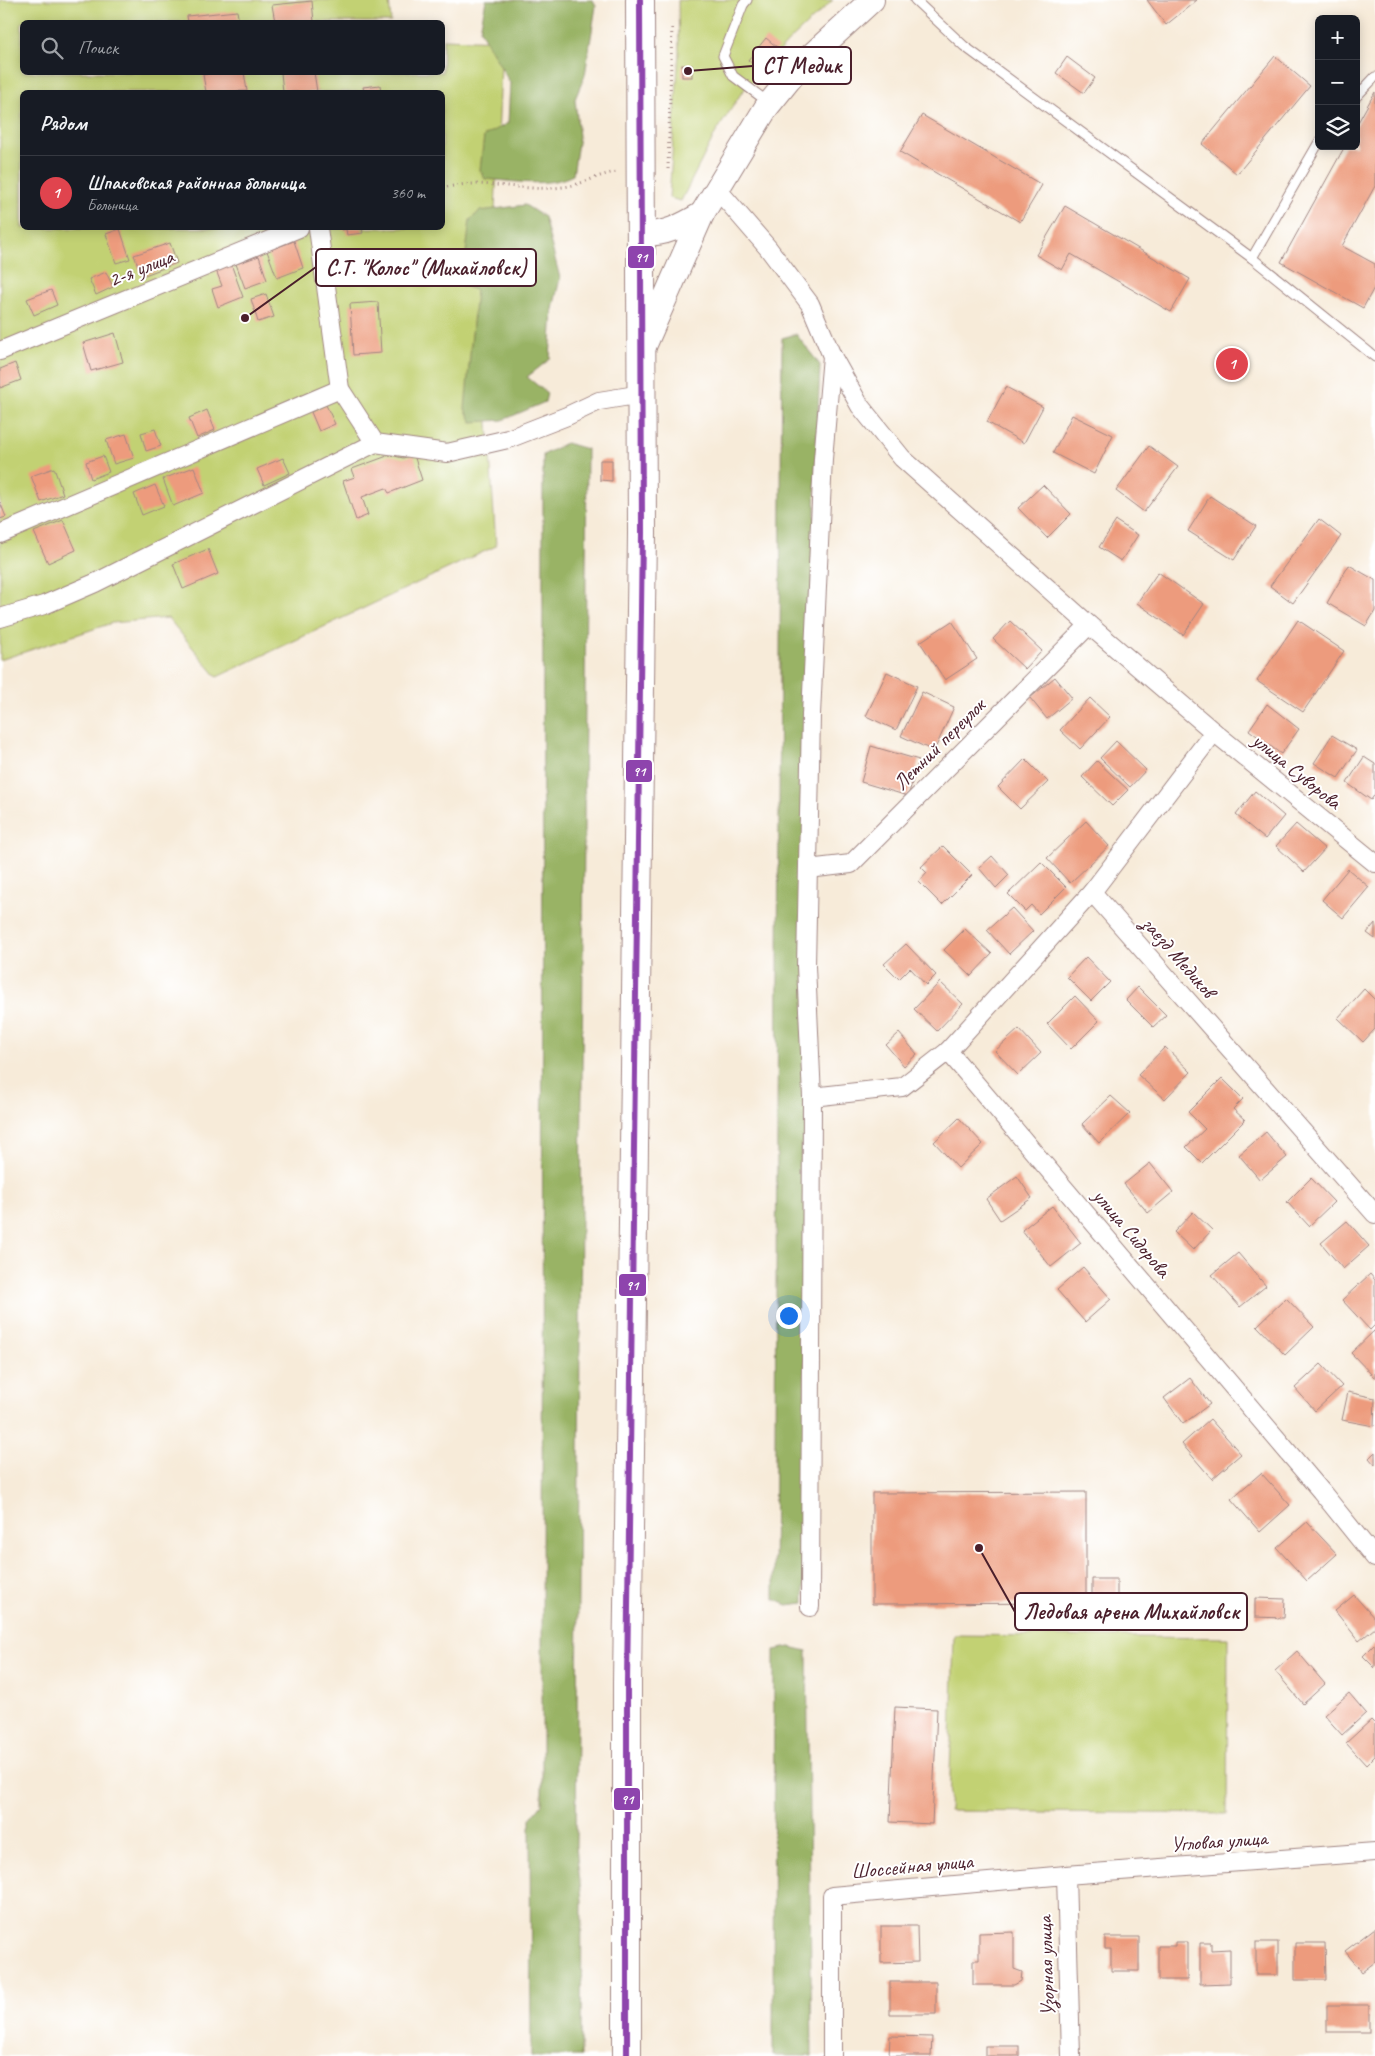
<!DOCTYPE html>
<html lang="ru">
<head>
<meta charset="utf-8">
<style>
  :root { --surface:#171b24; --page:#20242c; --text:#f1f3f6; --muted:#9ea1a6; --line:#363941; --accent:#d690ce }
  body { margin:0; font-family:Caveat,sans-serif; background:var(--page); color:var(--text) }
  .controls { position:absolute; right:15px; top:15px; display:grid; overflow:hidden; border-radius:8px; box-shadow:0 2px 12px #0003 }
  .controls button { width:45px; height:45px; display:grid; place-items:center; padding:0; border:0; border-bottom:1px solid var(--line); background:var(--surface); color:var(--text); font:25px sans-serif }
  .you { position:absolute; left:788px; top:1315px; width:18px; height:18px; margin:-12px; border:4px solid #fff; border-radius:50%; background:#1a73e8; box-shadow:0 0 0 8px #1a73e833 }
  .badge { display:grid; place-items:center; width:32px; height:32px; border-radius:50%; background:var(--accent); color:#fff; font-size:16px; font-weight:700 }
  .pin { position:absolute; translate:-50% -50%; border:2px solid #fff; box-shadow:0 1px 5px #0006 }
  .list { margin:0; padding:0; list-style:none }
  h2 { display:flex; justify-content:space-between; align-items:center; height:65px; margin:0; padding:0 20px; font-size:21px }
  h2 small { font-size:16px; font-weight:400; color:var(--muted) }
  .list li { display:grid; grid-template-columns:32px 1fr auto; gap:15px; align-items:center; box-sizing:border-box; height:75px; padding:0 20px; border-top:1px solid var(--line) }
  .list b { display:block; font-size:19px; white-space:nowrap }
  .list p { margin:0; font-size:16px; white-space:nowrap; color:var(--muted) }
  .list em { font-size:16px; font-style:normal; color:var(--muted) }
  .icon { flex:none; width:28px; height:28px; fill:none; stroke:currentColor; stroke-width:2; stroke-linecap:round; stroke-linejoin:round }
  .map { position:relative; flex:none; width:1375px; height:2056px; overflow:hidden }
  .search { position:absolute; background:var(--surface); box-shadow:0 2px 12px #0003; left:20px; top:20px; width:425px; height:55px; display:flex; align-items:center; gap:12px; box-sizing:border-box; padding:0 18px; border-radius:8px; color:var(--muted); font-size:19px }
  .panel { position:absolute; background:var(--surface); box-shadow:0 2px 12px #0003; left:20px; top:90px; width:425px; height:140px; border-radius:8px }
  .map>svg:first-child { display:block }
</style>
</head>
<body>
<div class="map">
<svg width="1375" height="2056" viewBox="0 0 1375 2056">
  <rect width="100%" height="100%" fill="#fff"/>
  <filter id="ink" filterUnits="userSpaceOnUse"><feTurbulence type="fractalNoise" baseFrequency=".02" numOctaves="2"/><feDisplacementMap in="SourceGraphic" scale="10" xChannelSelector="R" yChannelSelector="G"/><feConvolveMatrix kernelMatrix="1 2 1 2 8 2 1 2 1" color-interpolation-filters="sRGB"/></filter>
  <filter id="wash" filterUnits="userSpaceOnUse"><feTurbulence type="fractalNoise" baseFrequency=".0096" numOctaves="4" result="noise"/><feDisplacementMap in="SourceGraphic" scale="20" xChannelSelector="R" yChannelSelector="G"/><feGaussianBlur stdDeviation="1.12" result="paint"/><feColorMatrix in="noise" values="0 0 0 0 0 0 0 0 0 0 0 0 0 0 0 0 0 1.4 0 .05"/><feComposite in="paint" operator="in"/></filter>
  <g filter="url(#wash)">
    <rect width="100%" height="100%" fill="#f7ebd9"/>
    <g fill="#c2d173" stroke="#86784f" fill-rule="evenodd">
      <path d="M0,0H389L391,22H22V72H442L443,39L502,41L487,408L496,546L217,677L168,618L112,623L0,660ZM22,92H442V228H22Z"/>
      <path d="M678,0H833L790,40L742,92L715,134L681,201L669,198L679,52Z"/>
      <path d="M954,1635L1228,1638L1227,1814L949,1811Z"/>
    </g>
    <g fill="#99b365" stroke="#726948">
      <path d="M486,0H593L596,6L585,75L575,99L579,136L573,175C547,188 513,181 485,179L480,170L484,136L508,123L510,83L480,30Z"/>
      <path d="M525,205L544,217L560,278L553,309L550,359L527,377L547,393L545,402L503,420L472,422L465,409L476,290L462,286L470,220L480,211Z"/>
      <path d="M796,334L820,365L816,460L806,1100L804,1603L787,1605L774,1599L782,338Z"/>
      <path d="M566,443L587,449L576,1847L582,1900L581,2056H531L530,1819L542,1804L543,455Z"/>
      <path d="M790,1647L807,1651L812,2056H773L774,1650Z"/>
    </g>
    <g id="blocks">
      <g fill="#ed9b7d">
        <path d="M1147,0H1197L1166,25Z"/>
        <path d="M312,1L314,22H275L272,5Z"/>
        <path d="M237,11L239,22H188L187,16Z"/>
        <path d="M766,38L778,48L760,70L748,60Z"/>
        <path d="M1275,56L1310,86L1237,174L1202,144Z"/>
        <path d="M1067,57L1095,78L1084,93L1056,73Z"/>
        <rect x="682" y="65" width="10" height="12"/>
        <path d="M214,72H244L247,91L206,92L203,75Z"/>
        <path d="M288,72H314L317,92H283L281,73Z"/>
        <path d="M380,85L381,92H364L363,87Z"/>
        <path d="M1375,92V186L1342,246L1375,264V286L1363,308L1281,262L1345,146H1356V126Z"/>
        <path d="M922,115L1042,185L1020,222L900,152Z"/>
        <path d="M1065,206L1190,279L1171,312L1071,254L1062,270L1036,255Z"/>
        <path d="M342,228H362L363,233L347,235L346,229L342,230Z"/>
        <path d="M120,229L130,259L116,263L106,234Z"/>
        <path d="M294,241L303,268L277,278L267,251Z"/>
        <path d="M170,243L177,263L142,276L134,255Z"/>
        <path d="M259,256L267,280L245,288L236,264Z"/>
        <path d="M231,264L243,297L218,307L212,289L222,286L216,270Z"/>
        <path d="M106,272L113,287L96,295L89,279Z"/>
        <path d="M51,290L57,305L34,315L27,299Z"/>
        <path d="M266,294L274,317L258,322L251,299Z"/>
        <path d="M378,302L381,353L353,355L350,304Z"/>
        <path d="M115,333L123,362L91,371L83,343Z"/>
        <path d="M15,363L21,380L0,388V369Z"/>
        <path d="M1006,387L1043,407L1024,443L987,422Z"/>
        <path d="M326,405L335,424L319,431L311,412Z"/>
        <path d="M207,410L215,430L197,438L189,418Z"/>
        <path d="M1072,415L1113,435L1094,474L1053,453Z"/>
        <path d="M155,429L161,446L146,451L141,433Z"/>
        <path d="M126,434L134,458L114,464L106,440Z"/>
        <path d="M1149,446L1178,467L1144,512L1116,491Z"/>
        <path d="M390,455L403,458L414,455L422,480L389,493L386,488L362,497L368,515L356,520L343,481L355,477L352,469Z"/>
        <path d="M103,456L109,472L91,479L86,462Z"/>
        <path d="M283,458L290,473L264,485L257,469Z"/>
        <path d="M600,460H612V481L600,480Z"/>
        <path d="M194,467L204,493L173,506L163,479Z"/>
        <path d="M54,468L63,494L41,502L31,476Z"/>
        <path d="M155,485L164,506L142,515L134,494Z"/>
        <path d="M1043,485L1071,514L1047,538L1018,508Z"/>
        <path d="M1210,496L1256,526L1234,560L1188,531Z"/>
        <path d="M0,502L6,517L0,519Z"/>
        <path d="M1319,519L1341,536L1293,603L1270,586Z"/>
        <path d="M63,520L76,550L48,563L34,532Z"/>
        <path d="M1116,521L1138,535L1121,561L1099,547Z"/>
        <path d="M208,549L218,574L183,589L173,564Z"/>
        <path d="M1349,565L1375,580V611L1366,626L1327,603Z"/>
        <path d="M1158,572L1204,604L1183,635L1137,603Z"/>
        <path d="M1298,620L1344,651L1303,712L1257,681Z"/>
        <path d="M952,621L977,659L945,680L920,642Z"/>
        <path d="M1010,621L1042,651L1025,669L993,639Z"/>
        <path d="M887,672L917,686L896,730L866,716Z"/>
        <path d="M1055,677L1072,698L1047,719L1030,698Z"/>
        <path d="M922,692L954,707L934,751L901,736Z"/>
        <path d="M1090,698L1110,717L1080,749L1060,730Z"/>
        <path d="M1267,704L1299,729L1281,754L1249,730Z"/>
        <path d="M1332,735L1357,750L1338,778L1314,763Z"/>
        <path d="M1116,741L1146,770L1130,787L1100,758Z"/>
        <path d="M871,746L919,760L908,796L861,782Z"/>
        <path d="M1364,757L1375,764V794L1371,800L1347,783Z"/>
        <path d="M1025,759L1048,782L1020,809L998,787Z"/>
        <path d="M1097,761L1128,790L1112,806L1082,777Z"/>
        <path d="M1255,791L1284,816L1265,839L1236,815Z"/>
        <path d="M1086,821L1109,846L1070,883L1047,858Z"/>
        <path d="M1296,824L1325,849L1304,872L1276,846Z"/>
        <path d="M943,846L972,875L942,905L919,882L927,873L921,867Z"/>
        <path d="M992,856L1009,875L996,888L979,868Z"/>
        <path d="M1041,862L1066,887L1039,914L1031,905L1025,911L1008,894Z"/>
        <path d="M1348,869L1369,887L1343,918L1322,900Z"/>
        <path d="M1012,908L1033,931L1009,954L987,930Z"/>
        <path d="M1375,923V939L1367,933Z"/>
        <path d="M965,929L992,954L971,976L944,950Z"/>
        <path d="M906,944L936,975L926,985L910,968L899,979L884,964Z"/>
        <path d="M1086,957L1110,982L1091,1001L1067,977Z"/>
        <path d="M940,982L963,1004L937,1031L914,1009Z"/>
        <path d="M1138,987L1166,1015L1153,1027L1126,1000Z"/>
        <path d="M1364,989L1375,1000V1029L1363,1042L1338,1018Z"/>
        <path d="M1075,996L1099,1021L1071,1049L1047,1024Z"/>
        <path d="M1019,1029L1041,1053L1018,1075L995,1051Z"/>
        <path d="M899,1033L917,1054L904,1066L886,1045Z"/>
        <path d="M1165,1047L1191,1072L1165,1099L1138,1075Z"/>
        <path d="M1222,1078L1243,1099L1233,1109L1245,1120L1202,1163L1186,1147L1205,1129L1188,1112Z"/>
        <path d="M1111,1096L1130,1113L1099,1143L1082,1124Z"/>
        <path d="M959,1118L983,1144L958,1168L934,1142Z"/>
        <path d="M1266,1132L1287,1157L1260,1180L1239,1155Z"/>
        <path d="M1150,1163L1173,1192L1148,1213L1124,1184Z"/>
        <path d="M1017,1176L1032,1198L1000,1220L986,1199Z"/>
        <path d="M1311,1178L1334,1202L1309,1226L1287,1202Z"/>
        <path d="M1052,1206L1081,1243L1051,1267L1022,1230Z"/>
        <path d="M1193,1212L1212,1230L1193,1250L1174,1232Z"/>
        <path d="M1347,1221L1369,1246L1343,1269L1321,1243Z"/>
        <path d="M1238,1253L1266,1286L1240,1307L1212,1275Z"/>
        <path d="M1083,1267L1111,1299L1085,1322L1057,1290Z"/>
        <path d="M1370,1274L1375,1280V1325L1370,1330L1342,1300Z"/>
        <path d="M1286,1298L1314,1327L1285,1355L1257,1326Z"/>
        <path d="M1375,1330V1378L1351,1353Z"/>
        <path d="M1321,1364L1342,1386L1315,1411L1295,1388Z"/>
        <path d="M1190,1378L1210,1404L1183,1424L1164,1398Z"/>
        <path d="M1348,1392L1375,1398L1374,1426L1342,1420Z"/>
        <path d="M1210,1419L1241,1454L1212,1479L1182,1444Z"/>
        <path d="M1375,1452V1465L1369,1458Z"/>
        <path d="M1261,1473L1290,1505L1260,1532L1231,1499Z"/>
        <path d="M1086,1492V1603L872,1604V1493Z"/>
        <path d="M1307,1522L1337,1554L1307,1581L1277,1548Z"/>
        <path d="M1092,1579H1117V1615L1092,1616Z"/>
        <path d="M1354,1595L1375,1619V1628L1359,1641L1335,1611Z"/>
        <path d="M1255,1598L1285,1599L1284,1618L1255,1617Z"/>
        <path d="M1375,1644V1668L1363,1656Z"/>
        <path d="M1297,1651L1325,1684L1303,1704L1275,1671Z"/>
        <path d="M1349,1693L1366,1713L1342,1735L1324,1715Z"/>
        <path d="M895,1707L937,1709L932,1824L890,1822Z"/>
        <path d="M1371,1720L1375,1724V1756L1366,1765L1346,1743Z"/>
        <path d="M881,1926H917L918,1962L881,1963Z"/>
        <path d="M1375,1928V1962L1362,1972L1345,1951Z"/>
        <path d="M1014,1932V1969L1022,1972L1021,1981L1014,1985H973V1960H979V1933Z"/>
        <path d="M1105,1937H1139V1971H1111V1949H1105Z"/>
        <path d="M1175,1942H1187V1980H1158V1946H1175Z"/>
        <rect x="1256" y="1942" width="22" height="33"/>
        <path d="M1200,1943H1211V1950L1230,1949V1983L1200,1984Z"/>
        <path d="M1295,1943H1325L1326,1980H1295Z"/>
        <rect x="890" y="1982" width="46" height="32"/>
        <rect x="1327" y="2005" width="42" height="27"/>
        <path d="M890,2036L932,2037L931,2056H889Z"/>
        <rect x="985" y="2046" width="34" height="10"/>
      </g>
    </g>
  </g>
  <g filter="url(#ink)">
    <use href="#blocks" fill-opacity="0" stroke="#a08582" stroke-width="1"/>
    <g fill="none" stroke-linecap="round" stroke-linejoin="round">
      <g stroke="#a08582" stroke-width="11">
        <g id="lane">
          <path d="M747,0L743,5L723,56L733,76L768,102"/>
          <path d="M915,0L964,46L1252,258L1375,357"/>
          <path d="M1356,97L1375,77"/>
          <path d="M1252,258L1319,142"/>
        </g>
      </g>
      <g stroke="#a08582" stroke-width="20">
        <g id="street">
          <path d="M717,189L768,248L810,304L832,356L823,459L811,715L806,966L812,1097L810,1607"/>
          <path d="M318,228L340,389L375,443L447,453L508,439L567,416L599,401L642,394"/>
          <path d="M0,351L299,228"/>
          <path d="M832,356L860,406L902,458L1089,625L1214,732L1375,863"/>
          <path d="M0,534L340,389"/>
          <path d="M0,618L44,605L95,583L375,443"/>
          <path d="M808,869L851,864L1089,625"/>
          <path d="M1092,892L1214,732"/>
          <path d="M948,1051L1092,892L1375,1214"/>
          <path d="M812,1097L902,1087L948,1051L1321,1491L1375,1558"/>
          <path d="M1066,1875L1071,2056"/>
          <path d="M832,2056V1896L1066,1875L1375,1852"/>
        </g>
      </g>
      <g stroke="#a08582" stroke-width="26">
        <g id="secondary">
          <path d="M641,234C665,235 682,226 702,214"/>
          <path d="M642,351L702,214L766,108L799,67L872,0"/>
        </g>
      </g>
      <g stroke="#a08582" stroke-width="30">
        <path id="primary" d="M627,2056V1683L642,533L640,0"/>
      </g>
      <g stroke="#a08582" stroke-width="3" stroke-dasharray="1 4" stroke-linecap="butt">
        <path d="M668,169L672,25"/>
        <path d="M442,188C453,186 463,184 473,184C503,184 533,191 563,187C583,185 600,173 619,172"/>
      </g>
      <use href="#lane" stroke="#fff" stroke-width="9"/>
      <use href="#street" stroke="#fff" stroke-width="18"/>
      <use href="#secondary" stroke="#fff" stroke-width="24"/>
      <use href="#primary" stroke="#fff" stroke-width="28"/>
      <g stroke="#fff" stroke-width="10">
        <path id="bus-1" d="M627,2056V1683L642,533L640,0"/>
      </g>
      <use href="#bus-1" stroke="#8e44ad" stroke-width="6"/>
    </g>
  </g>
  <g text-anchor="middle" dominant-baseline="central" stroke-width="4" stroke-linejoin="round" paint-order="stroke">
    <g font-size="21" fill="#4a1f2b" stroke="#fff">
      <text transform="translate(141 268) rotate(-22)">2-я улица</text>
      <text transform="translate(939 744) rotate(-45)">Летний переулок</text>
      <text transform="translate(1297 771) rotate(39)">улица Суворова</text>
      <text transform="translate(1179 957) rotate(49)">заезд Медиков</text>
      <text transform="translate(1132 1233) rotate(50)">улица Сидорова</text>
      <text transform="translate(1219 1841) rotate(-4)">Угловая улица</text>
      <text transform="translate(912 1866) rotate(-5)">Шоссейная улица</text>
      <text transform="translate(1046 1966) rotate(-92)">Узорная улица</text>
    </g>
  </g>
  <path fill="none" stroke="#4a1f2b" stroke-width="2" d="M688 71L753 66M245 318L316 267M979 1548L1015 1612"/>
  <g fill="#4a1f2b" stroke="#fff" stroke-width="2">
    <circle cx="688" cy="71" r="5"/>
    <circle cx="245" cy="318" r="5"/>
    <circle cx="979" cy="1548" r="5"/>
  </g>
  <g fill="#fff" stroke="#4a1f2b" stroke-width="2">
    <rect x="753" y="47" width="98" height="37" rx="5"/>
    <rect x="316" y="249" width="220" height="37" rx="5"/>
    <rect x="1015" y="1593" width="232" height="37" rx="5"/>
  </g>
  <g font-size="22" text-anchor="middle" font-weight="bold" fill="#4a1f2b">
    <text x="802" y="73">СТ Медик</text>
    <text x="426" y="275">С.Т. "Колос" (Михайловск)</text>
    <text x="1131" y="1619">Ледовая арена Михайловск</text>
  </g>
  <g stroke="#fff" stroke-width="2">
    <rect x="627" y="245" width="28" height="24" rx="5" fill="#8e44ad"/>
    <rect x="625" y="759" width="28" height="24" rx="5" fill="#8e44ad"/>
    <rect x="618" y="1273" width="29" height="24" rx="5" fill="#8e44ad"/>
    <rect x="613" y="1787" width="28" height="24" rx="5" fill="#8e44ad"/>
  </g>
  <g font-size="14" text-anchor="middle" font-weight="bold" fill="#fff">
    <text x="641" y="262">91</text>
    <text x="639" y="776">91</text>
    <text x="632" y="1290">91</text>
    <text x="627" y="1804">91</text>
  </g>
</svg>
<div class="controls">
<button>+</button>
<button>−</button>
<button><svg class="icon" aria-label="layers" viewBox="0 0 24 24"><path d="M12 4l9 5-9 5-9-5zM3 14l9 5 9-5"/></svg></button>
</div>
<div class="you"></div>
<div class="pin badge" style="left:1232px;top:364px;background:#e0444e">1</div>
<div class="search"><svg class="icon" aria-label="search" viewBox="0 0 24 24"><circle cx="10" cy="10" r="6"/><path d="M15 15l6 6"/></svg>Поиск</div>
<section class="panel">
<h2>Рядом<small></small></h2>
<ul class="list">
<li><span class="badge" style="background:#e0444e">1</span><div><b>Шпаковская районная больница</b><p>Больница</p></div><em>360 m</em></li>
</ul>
</section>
</div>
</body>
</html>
